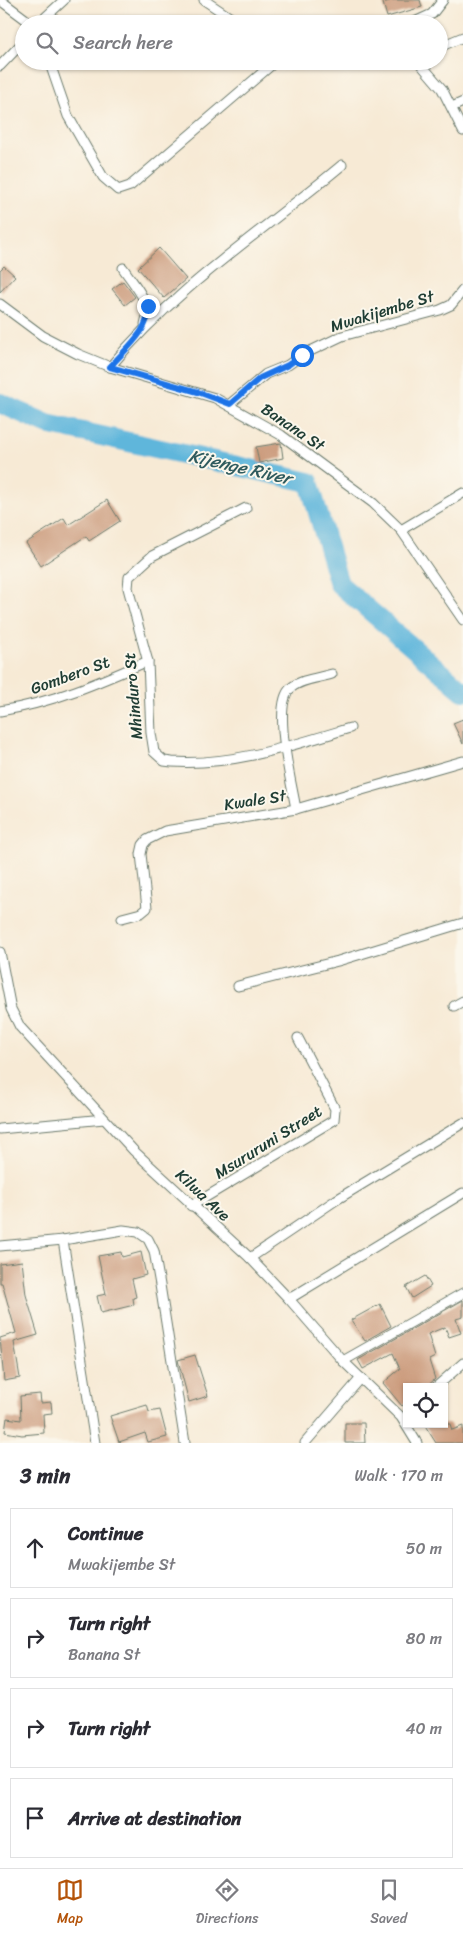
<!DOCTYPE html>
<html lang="en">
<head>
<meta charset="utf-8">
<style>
  :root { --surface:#fff; --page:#f2f2f3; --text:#2b2b33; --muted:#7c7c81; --line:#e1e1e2; --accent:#b45309 }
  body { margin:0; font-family:Sriracha,sans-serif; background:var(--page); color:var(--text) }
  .controls { position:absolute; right:15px; bottom:15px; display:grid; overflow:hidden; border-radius:0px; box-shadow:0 1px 4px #0004 }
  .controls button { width:45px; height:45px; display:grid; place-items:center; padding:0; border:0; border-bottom:1px solid var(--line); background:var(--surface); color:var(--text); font:25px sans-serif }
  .stop { position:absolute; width:15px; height:15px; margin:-11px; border:4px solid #1a73e8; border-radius:50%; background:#fff }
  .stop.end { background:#1a73e8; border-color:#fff; box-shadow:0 1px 5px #0008 }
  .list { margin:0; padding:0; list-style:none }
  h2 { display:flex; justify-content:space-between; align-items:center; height:65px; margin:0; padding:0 20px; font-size:21px }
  h2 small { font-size:16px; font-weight:400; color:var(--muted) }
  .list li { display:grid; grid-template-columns:32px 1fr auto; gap:15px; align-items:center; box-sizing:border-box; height:80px; margin:0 10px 10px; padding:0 10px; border:1px solid var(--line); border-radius:0px }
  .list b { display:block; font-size:19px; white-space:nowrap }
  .list p { margin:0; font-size:16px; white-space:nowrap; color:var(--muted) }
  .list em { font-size:16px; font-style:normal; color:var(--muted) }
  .icon { flex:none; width:28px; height:28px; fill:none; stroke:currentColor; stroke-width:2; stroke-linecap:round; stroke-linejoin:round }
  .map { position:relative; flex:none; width:463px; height:1443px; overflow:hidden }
  .search { position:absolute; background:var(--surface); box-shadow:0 1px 4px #0004; left:15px; right:15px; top:15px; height:55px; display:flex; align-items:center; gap:12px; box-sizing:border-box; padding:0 18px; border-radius:28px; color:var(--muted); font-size:19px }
  .sheet { height:425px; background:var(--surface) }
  nav { display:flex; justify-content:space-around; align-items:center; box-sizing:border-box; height:70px; border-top:1px solid var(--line); background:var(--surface); font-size:14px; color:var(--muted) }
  nav a { display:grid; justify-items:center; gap:2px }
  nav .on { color:var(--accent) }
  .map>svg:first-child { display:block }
</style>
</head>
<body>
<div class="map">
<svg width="463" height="1443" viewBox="0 0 463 1443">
  <rect width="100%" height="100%" fill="#fbf7ec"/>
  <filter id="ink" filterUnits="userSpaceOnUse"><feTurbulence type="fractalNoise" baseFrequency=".02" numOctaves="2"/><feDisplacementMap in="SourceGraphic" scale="10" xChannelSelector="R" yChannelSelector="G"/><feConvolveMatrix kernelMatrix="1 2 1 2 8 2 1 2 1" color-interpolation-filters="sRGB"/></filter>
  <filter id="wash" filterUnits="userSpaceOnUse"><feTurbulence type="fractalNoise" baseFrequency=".0096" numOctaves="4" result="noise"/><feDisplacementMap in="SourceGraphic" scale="20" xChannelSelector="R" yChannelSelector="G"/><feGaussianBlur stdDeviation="1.12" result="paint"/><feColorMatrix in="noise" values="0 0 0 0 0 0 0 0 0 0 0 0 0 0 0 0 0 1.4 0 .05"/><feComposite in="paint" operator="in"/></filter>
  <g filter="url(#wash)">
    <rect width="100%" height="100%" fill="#f7ead5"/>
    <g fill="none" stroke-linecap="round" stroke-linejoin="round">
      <path stroke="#5fb6db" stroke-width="20" d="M0,403L47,424L309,482L339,584L463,691"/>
    </g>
    <g id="blocks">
      <g fill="#cc9c7e">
        <path d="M392,0H420L422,7L387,17L383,3Z"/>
        <path d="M159,248L186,279L164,298L138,268Z"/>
        <path d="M4,266L15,276L0,292V270Z"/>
        <path d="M123,281L135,297L125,305L112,289Z"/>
        <path d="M281,443L283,458L259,463L256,447Z"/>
        <path d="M107,500L120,521L89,541L86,536L41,566L26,543L64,518L68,525Z"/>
        <path d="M463,719V744L453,723Z"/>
        <path d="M121,1252L122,1257L141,1252L146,1275L132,1279L136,1297L133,1298L134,1305L101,1313L97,1296L106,1294L98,1256Z"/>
        <path d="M22,1261L26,1295L38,1335L14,1342L20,1378L4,1381L0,1338L16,1333L2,1283H0V1264Z"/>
        <path d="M425,1276L431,1286L412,1298L406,1287Z"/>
        <path d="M463,1300V1317L456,1319L461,1333L449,1337L445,1327L428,1334L435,1357L429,1360L435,1379L426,1387H407V1402L402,1406L383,1383L400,1369L393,1353L363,1369L358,1360Z"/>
        <path d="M380,1304L391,1326L365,1341L351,1320Z"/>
        <path d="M195,1355L208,1396L189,1402L178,1360Z"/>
        <path d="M40,1394L41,1403L51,1402L52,1413L43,1414L44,1433L22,1435L5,1432L7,1418L21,1420L20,1396Z"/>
        <path d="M147,1405L149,1412L160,1410L167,1437L148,1442L145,1433L119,1442L110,1416Z"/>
        <path d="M345,1423H364L365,1443H345Z"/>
        <path d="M424,1424H450L452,1430L463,1426V1443H436Z"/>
      </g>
    </g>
  </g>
  <g filter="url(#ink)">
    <use href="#blocks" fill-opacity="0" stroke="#6b7a6c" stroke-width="1"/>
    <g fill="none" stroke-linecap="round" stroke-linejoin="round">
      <g stroke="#6b7a6c" stroke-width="11">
        <g id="minor">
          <path d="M0,0L32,24"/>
          <path d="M204,0L240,24"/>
          <path d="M38,24L64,0"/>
          <path d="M410,24L432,14L443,0"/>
          <path d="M439,47L463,37"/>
          <path d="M49,61L68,116L103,177L118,190L130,186L276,61"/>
          <path d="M418,61L442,89L463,131"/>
          <path d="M0,66L24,41"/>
          <path d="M452,107L463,102"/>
          <path d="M123,268C134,285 153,303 145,324"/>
          <path d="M0,304L43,336L78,354L110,367L215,398L281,435L373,503L401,530L463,620"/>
          <path d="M110,367C177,286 262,232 342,165"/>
          <path d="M230,404L266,374L288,365L302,355L342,336L440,310L451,305L463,290"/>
          <path d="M246,508L152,556L129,577L128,588L148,662L151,733L154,752L164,761L172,762C233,766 293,745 350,728"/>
          <path d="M401,530L463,493"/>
          <path d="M0,711C52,703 100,682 148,661"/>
          <path d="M296,809C292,784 271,704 291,688C301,679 319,678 332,674"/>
          <path d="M122,918L141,913L147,908L141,854L143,845L147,840L165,831L296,809L463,761"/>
          <path d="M0,952L11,1009L20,1027L134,1151L250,1258L289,1299L343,1361L401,1417L417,1443"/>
          <path d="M238,986L338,961L463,923"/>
          <path d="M454,1006L463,1001"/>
          <path d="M0,1129L104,1119"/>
          <path d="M191,1206L334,1120L335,1109L298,1038"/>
          <path d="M63,1240L95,1443"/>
          <path d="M0,1246L63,1240L123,1230L138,1232L148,1239L154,1251L160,1285L185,1443"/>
          <path d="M250,1258L336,1200L463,1123"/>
          <path d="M289,1299L463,1193"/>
          <path d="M343,1361L463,1293"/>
          <path d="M436,1387L463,1363"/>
          <path d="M305,1443L361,1378"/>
        </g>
      </g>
      <use href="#minor" stroke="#fff" stroke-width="9"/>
    </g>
  </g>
  <g fill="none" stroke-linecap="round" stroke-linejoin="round" filter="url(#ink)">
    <path stroke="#1a73e8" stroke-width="6" d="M148,306C152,329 123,351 110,367L198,392L230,404L260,378L288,365L302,355"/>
  </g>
  <g text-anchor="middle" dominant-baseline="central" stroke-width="4" stroke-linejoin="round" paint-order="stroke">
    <g font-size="16" fill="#1f3d34" stroke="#fbf7ec">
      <text transform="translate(382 311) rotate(-17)">Mwakijembe St</text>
      <text transform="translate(293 427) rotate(34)">Banana St</text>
      <text transform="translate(70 675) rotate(-20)">Gombero St</text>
      <text transform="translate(133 696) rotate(-95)">Mhinduro St</text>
      <text transform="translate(255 800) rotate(-9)">Kwale St</text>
      <text transform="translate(268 1142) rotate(-32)">Msururuni Street</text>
      <text transform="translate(203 1195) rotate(43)">Kilwa Ave</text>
    </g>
    <g font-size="18" font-style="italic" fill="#2f5b5e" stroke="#fbf7ec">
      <text transform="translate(240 467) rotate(13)">Kijenge River</text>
    </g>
  </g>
</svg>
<div class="controls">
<button><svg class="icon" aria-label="locate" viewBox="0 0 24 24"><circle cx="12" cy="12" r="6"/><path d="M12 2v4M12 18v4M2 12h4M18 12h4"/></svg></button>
</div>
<div class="stop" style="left:302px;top:355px"></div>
<div class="stop end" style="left:148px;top:306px"></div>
<div class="search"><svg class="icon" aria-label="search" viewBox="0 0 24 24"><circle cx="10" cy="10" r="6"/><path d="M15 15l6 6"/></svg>Search here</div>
</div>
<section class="sheet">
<h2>3 min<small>Walk · 170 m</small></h2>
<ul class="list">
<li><svg class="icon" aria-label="ahead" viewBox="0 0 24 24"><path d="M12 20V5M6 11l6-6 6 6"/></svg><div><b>Continue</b><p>Mwakijembe St</p></div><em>50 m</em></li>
<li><svg class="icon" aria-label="right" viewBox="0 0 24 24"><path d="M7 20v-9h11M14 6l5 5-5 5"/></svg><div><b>Turn right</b><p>Banana St</p></div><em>80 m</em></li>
<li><svg class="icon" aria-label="right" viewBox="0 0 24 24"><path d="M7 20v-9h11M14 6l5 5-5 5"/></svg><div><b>Turn right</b></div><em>40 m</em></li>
<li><svg class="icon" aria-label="arrive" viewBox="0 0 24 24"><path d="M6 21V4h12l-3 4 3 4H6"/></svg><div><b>Arrive at destination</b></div></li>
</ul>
</section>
<nav>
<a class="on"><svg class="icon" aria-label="map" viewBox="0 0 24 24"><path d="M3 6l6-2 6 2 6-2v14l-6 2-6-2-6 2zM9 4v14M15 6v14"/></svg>Map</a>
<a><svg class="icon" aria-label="directions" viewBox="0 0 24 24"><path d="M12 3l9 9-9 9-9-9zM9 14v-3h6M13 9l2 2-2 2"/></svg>Directions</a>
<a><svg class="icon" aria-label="saved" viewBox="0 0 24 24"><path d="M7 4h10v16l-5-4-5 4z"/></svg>Saved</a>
</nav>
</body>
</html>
